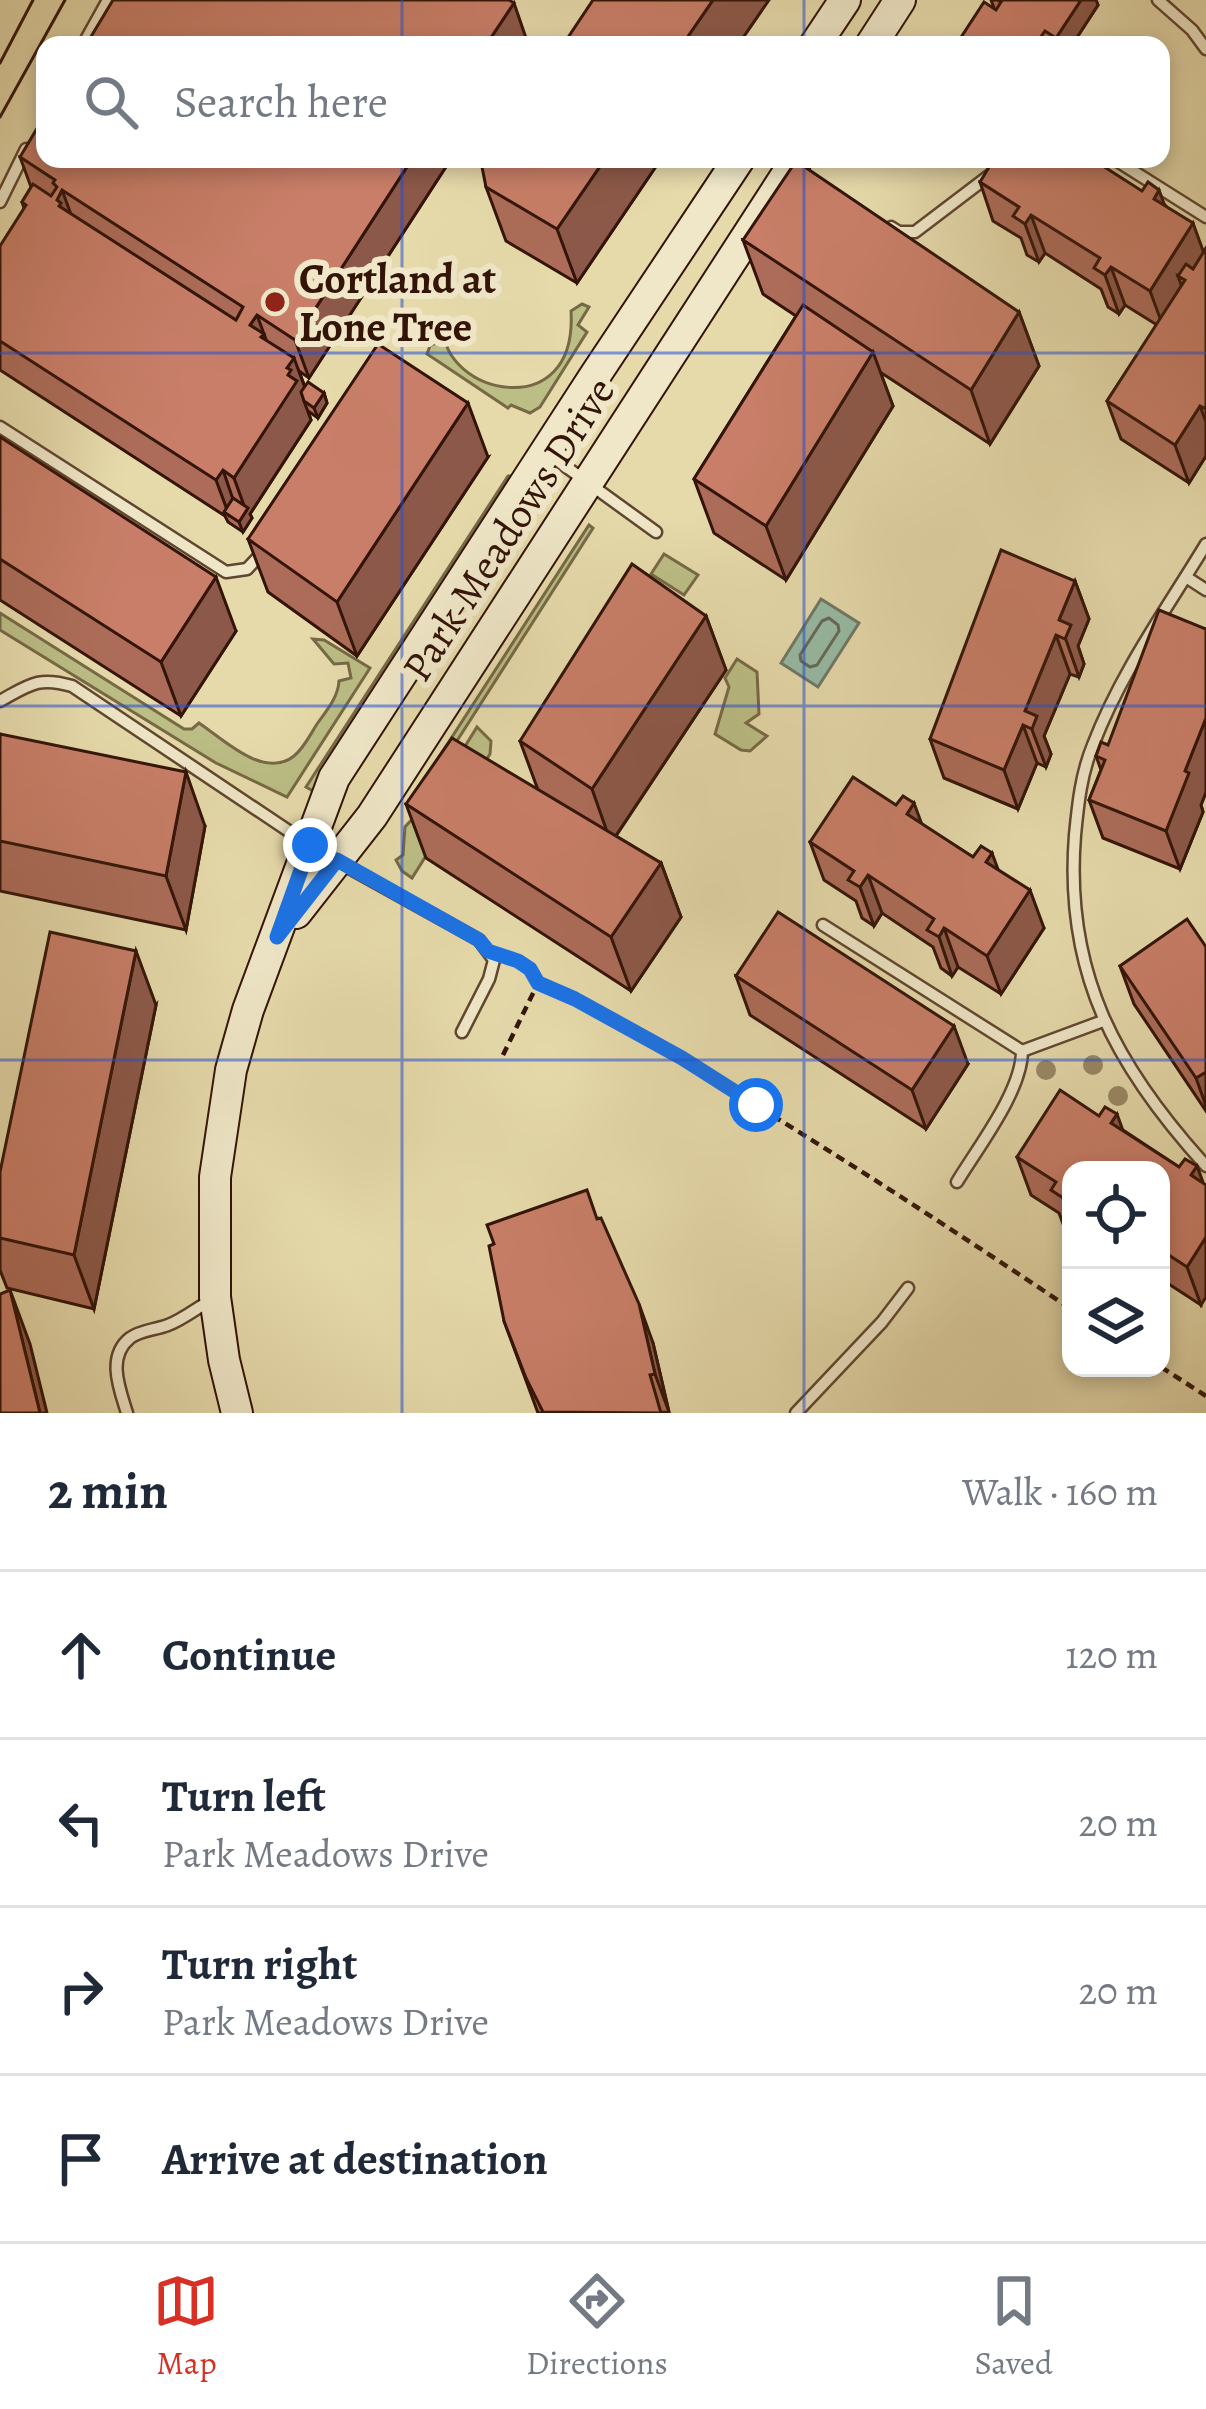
<!DOCTYPE html>
<html lang="en">
<head>
<meta charset="utf-8">
<style>
  :root { --surface:#fff; --page:#f2f2f3; --text:#1f2937; --muted:#747a83; --line:#e0e1e3; --accent:#d93025 }
  body { margin:0; font-family:Alegreya,serif; background:var(--page); color:var(--text) }
  .controls { position:absolute; right:36px; bottom:36px; display:grid; overflow:hidden; border-radius:24px; box-shadow:0 6px 18px #0003 }
  .controls button { width:108px; height:108px; display:grid; place-items:center; padding:0; border:0; border-bottom:3px solid var(--line); background:var(--surface); color:var(--text); font:60px sans-serif }
  .stop { position:absolute; width:36px; height:36px; margin:-27px; border:9px solid #1a73e8; border-radius:50%; background:#fff }
  .stop.end { background:#1a73e8; border-color:#fff; box-shadow:0 3px 12px #0008 }
  .list { margin:0; padding:0; list-style:none }
  h2 { display:flex; justify-content:space-between; align-items:center; height:156px; margin:0; padding:0 48px; font-size:51px }
  h2 small { font-size:39px; font-weight:400; color:var(--muted) }
  .list li { display:grid; grid-template-columns:78px 1fr auto; gap:36px; align-items:center; box-sizing:border-box; height:168px; padding:0 48px; border-top:3px solid var(--line) }
  .list b { display:block; font-size:45px; white-space:nowrap }
  .list p { margin:0; font-size:39px; white-space:nowrap; color:var(--muted) }
  .list em { font-size:39px; font-style:normal; color:var(--muted) }
  .icon { flex:none; width:66px; height:66px; fill:none; stroke:currentColor; stroke-width:2; stroke-linecap:round; stroke-linejoin:round }
  .map { position:relative; flex:none; width:1206px; height:1413px; overflow:hidden }
  .search { position:absolute; background:var(--surface); box-shadow:0 6px 18px #0003; left:36px; right:36px; top:36px; height:132px; display:flex; align-items:center; gap:30px; box-sizing:border-box; padding:0 42px; border-radius:24px; color:var(--muted); font-size:45px }
  .sheet { height:828px; background:var(--surface) }
  nav { display:flex; justify-content:space-around; align-items:center; box-sizing:border-box; height:168px; border-top:3px solid var(--line); background:var(--surface); font-size:33px; color:var(--muted) }
  nav a { display:grid; justify-items:center; gap:6px }
  nav .on { color:var(--accent) }
  .map>svg:first-child { display:block }
</style>
</head>
<body>
<div class="map">
<svg width="1206" height="1413" viewBox="0 0 1206 1413">
  <rect width="100%" height="100%" fill="#e6daab"/>
  <filter id="stains"><feTurbulence type="fractalNoise" baseFrequency=".00167" numOctaves="4"/><feColorMatrix values="0 0 0 0 .2 0 0 0 0 .09 0 0 0 0 .02 0 0 0 .5 -.17"/></filter>
  <radialGradient id="worn" r=".72"><stop offset=".6" stop-color="#630" stop-opacity="0"/><stop offset="1" stop-color="#630" stop-opacity=".3"/></radialGradient>
  <g fill="#bbbe85" stroke="#776946" stroke-width="3">
    <path d="M582,304L589,307L578,325L587,332L540,407L530,413L511,405L508,408L427,354L430,346L436,343L434,334L439,325L444,328C441,393 578,427 571,311Z"/>
    <path d="M508,476H512L313,791L306,787Z"/>
    <path d="M589,525L593,528L423,794L408,805Z"/>
    <path d="M664,554L698,575L684,595L651,574Z"/>
    <path d="M0,613L184,729H192L199,723C223,739 264,780 294,756C304,748 310,735 317,724C326,711 338,698 339,681L351,678L348,663L334,664L313,639L324,640L370,668L287,797L216,763L0,630Z"/>
    <path d="M737,659L757,672L759,714L746,723L767,736L750,751L741,750L715,734L729,687L725,678Z"/>
    <path d="M477,727L491,741L490,754L412,878L402,871L396,860L403,855L405,827L436,793Z"/>
  </g>
  <path fill="#97bba5" stroke="#6f7866" stroke-width="3" d="M821,599L859,623L818,687L781,663Z"/>
  <g fill="none" stroke-linecap="round" stroke-linejoin="round">
    <path stroke="#656856" stroke-width="3" d="M829,618L838,625L839,631L817,665L810,667L801,661L800,655L822,621Z"/>
    <g stroke="#604630" stroke-width="15">
      <g id="service">
        <path d="M1158,0L1192,30L1206,49"/>
        <path d="M83,45L108,0"/>
        <path d="M1114,159L1206,217"/>
        <path d="M0,202L26,149"/>
        <path d="M891,227L899,232H915L1011,159"/>
        <path d="M0,427L226,572L247,569L264,551"/>
        <path d="M547,453L656,532"/>
        <path d="M1206,544C1166,610 1121,672 1093,745C1081,774 1078,804 1075,835C1064,973 1116,1067 1206,1166"/>
        <path d="M1186,577L1206,590"/>
        <path d="M0,701C29,685 38,676 72,686L308,844"/>
        <path d="M342,864L479,940L494,960L489,979L462,1032"/>
        <path d="M823,925L1022,1051C1022,1091 978,1147 957,1182"/>
        <path d="M1022,1051L1103,1021"/>
        <path d="M127,1413C120,1390 106,1357 130,1338C141,1330 155,1330 168,1325C182,1320 197,1308 211,1300"/>
        <path d="M796,1413L882,1322L908,1288"/>
      </g>
    </g>
    <g stroke="#331407" stroke-width="34">
      <g id="secondary">
        <path d="M815,45L845,0"/>
        <path d="M871,45L900,0"/>
        <path d="M296,913L372,816L797,159"/>
        <path d="M237,1413L224,1360L215,1297V1177L231,1070L248,1010L334,778L594,377L739,159"/>
      </g>
    </g>
    <g stroke="#331407" stroke-width="4.5" stroke-dasharray="9 6" stroke-linecap="butt">
      <path d="M538,983C619,1019 695,1066 770,1114C872,1177 971,1242 1071,1309"/>
      <path d="M503,1055L538,983L530,969L514,959"/>
      <path d="M1161,1367L1206,1396"/>
    </g>
    <use href="#service" stroke="#efe7c8" stroke-width="10"/>
    <use href="#secondary" stroke="#efe7c8" stroke-width="30"/>
    <g stroke="#331407" stroke-width="3">
      <path d="M0,63L33,0"/>
      <path d="M0,117L65,0"/>
    </g>
  </g>
  <g fill="#9a8966">
    <circle cx="1093" cy="1065" r="10"/>
    <circle cx="1046" cy="1070" r="10"/>
    <circle cx="1118" cy="1096" r="10"/>
  </g>
  <g fill="#ac6c59" stroke="#331407" stroke-width="3">
    <path d="M991,0H1096L1098,5L1072,45H956L994,8Z"/>
    <path d="M20,157L45,159H451L309,378L299,371L305,387L324,393L327,403L318,418L308,411L311,420L250,514L252,518L243,532L228,522L225,516L0,370V341L24,208L22,202L31,187Z"/>
    <path d="M661,159L577,283L506,241L486,187Z"/>
    <path d="M980,182L1165,205L1204,252L1206,248V456L1189,483L1121,439L1107,401L1157,325L1125,305L1119,314L1108,307L1101,289L1045,253L1039,262L1027,255L1021,238L993,221Z"/>
    <path d="M743,240L1019,312L1039,366L990,444L880,372L893,406L786,580L714,533L694,479L796,316L763,294Z"/>
    <path d="M0,437L236,631L181,716L0,600Z"/>
    <path d="M488,457L357,656L268,592L248,539Z"/>
    <path d="M1075,581L1089,619L1078,646L1084,664L1079,677L1070,674L1044,736L1051,754L1046,767L1037,763L1018,809L944,778L930,739Z"/>
    <path d="M706,616L726,670L616,836L661,863L681,917L631,991L426,858L406,804L538,790L520,741Z"/>
    <path d="M1206,629V792L1201,805L1203,812L1180,869L1103,838L1089,800L1101,770L1096,756L1108,745Z"/>
    <path d="M0,734L205,826L186,930L0,891Z"/>
    <path d="M921,824L973,857L997,869L1044,928L1001,994L958,967L952,976L941,968L933,947L882,913L874,926L862,918L856,901L824,880L810,842Z"/>
    <path d="M1206,947V1111L1134,1004L1120,966Z"/>
    <path d="M736,976L968,1064L926,1129L750,1015Z"/>
    <path d="M156,1005L94,1309L7,1288L0,1270V1172Z"/>
    <path d="M1123,1130L1179,1167L1197,1166L1203,1183L1201,1305L1161,1279V1170H1071V1233L1065,1229L1059,1213L1031,1195L1017,1157Z"/>
    <path d="M598,1219L653,1343L669,1412L538,1413L504,1321Z"/>
  </g>
  <g fill="#8c5849" stroke="#331407" stroke-width="3">
    <path d="M713,0H769L738,45H682Z"/>
    <path d="M1081,0H1096L1098,5L1072,45H1059L1056,38Z"/>
    <path d="M514,3L527,41L525,45H486Z"/>
    <path d="M412,159H451L309,378L295,340Z"/>
    <path d="M605,159H661L577,283L557,229Z"/>
    <path d="M62,190L76,228L73,235L57,200Z"/>
    <path d="M1159,190L1173,228L1154,199Z"/>
    <path d="M1031,215L1045,253L1039,262L1025,224Z"/>
    <path d="M1193,223L1206,259L1185,280L1178,276L1185,296L1164,329L1150,291Z"/>
    <path d="M1111,267L1125,305L1119,314L1105,275Z"/>
    <path d="M1019,312L1039,366L990,444L971,390Z"/>
    <path d="M257,315L278,372L250,325Z"/>
    <path d="M873,352L893,406L786,580L766,526Z"/>
    <path d="M294,358L308,396L304,401L311,420L250,514L252,518L243,532L239,522L246,511L234,478L288,375L287,368Z"/>
    <path d="M324,393L327,403L318,418L314,408Z"/>
    <path d="M468,403L488,457L357,656L337,602Z"/>
    <path d="M1200,406L1206,422V456L1189,483L1175,445Z"/>
    <path d="M223,470L236,508L229,515L216,480Z"/>
    <path d="M216,577L236,631L181,716L161,662Z"/>
    <path d="M1075,581L1089,619L1078,646L1084,664L1079,677L1059,620Z"/>
    <path d="M706,616L726,670L611,843L592,789Z"/>
    <path d="M1056,635L1070,674L1044,736L1051,754L1046,767L1025,711Z"/>
    <path d="M1206,718V792L1201,805L1203,812L1180,869L1166,831L1185,771Z"/>
    <path d="M1023,725L1037,763L1018,809L1004,770Z"/>
    <path d="M186,772L205,826L186,930L166,876Z"/>
    <path d="M914,803L928,841L907,814Z"/>
    <path d="M992,853L1006,891L986,862Z"/>
    <path d="M661,863L681,917L631,991L611,937Z"/>
    <path d="M868,875L882,913L874,926L860,887Z"/>
    <path d="M1030,890L1044,928L1001,994L987,956Z"/>
    <path d="M944,928L958,967L952,976L939,937Z"/>
    <path d="M136,951L156,1005L94,1309L74,1255Z"/>
    <path d="M954,1026L968,1064L926,1129L912,1090Z"/>
    <path d="M1206,1072V1106L1196,1078Z"/>
    <path d="M1117,1114L1131,1153L1111,1123Z"/>
    <path d="M1197,1166L1206,1191L1191,1175Z"/>
    <path d="M1069,1190L1071,1196V1219L1063,1198Z"/>
    <path d="M1206,1237V1297L1201,1305L1187,1267Z"/>
    <path d="M10,1290L30,1344L47,1413H40Z"/>
    <path d="M639,1304L653,1343L669,1412L655,1374Z"/>
  </g>
  <g fill="#c87e68" stroke="#331407" stroke-width="3" fill-rule="evenodd">
    <path d="M113,0H509L514,3L486,45H86Z"/>
    <path d="M593,0H713L682,45H563Z"/>
    <path d="M998,0H1081L1056,38L1045,31L1040,38L1051,45H956L984,2L996,10L1001,2Z"/>
    <path d="M45,115V159H412L295,340L257,315L250,325L264,334L261,337L294,358L287,368L291,370L288,375L297,381L234,478L223,470L216,480L0,341V246L26,205L22,202L33,184L51,196L57,187L53,183L55,180L20,157ZM62,190L243,307L236,320L59,206L61,203L57,200Z"/>
    <path d="M487,159H605L557,229L486,187L482,167Z"/>
    <path d="M994,159H1092L1142,191L1148,182L1159,190L1154,199L1193,223L1150,291L1111,267L1105,275L1094,268L1100,258L1031,215L1025,224L1013,216L1019,207L980,182Z"/>
    <path d="M796,161L1019,312L971,390L743,240Z"/>
    <path d="M1206,248V409L1200,406L1175,445L1107,401L1185,280L1178,276L1186,264L1193,269Z"/>
    <path d="M803,305L873,352L766,526L694,479Z"/>
    <path d="M378,344L468,403L337,602L248,539Z"/>
    <path d="M308,382L324,393L314,408L304,401L301,392Z"/>
    <path d="M0,437L216,577L161,662L0,559Z"/>
    <path d="M233,498L248,508L239,522L224,512Z"/>
    <path d="M1001,550L1075,581L1059,620L1071,625L1065,639L1056,635L1025,711L1037,716L1032,729L1023,725L1004,770L930,739Z"/>
    <path d="M632,564L706,616L592,789L520,741Z"/>
    <path d="M1159,610L1206,629V718L1185,771L1189,773L1166,831L1089,800L1105,760L1096,756L1101,742L1108,745Z"/>
    <path d="M0,734L186,772L166,876L0,841Z"/>
    <path d="M452,738L661,863L611,937L406,804Z"/>
    <path d="M853,777L896,805L903,796L914,803L907,814L973,857L981,846L992,853L986,862L1030,890L987,956L944,928L939,937L927,930L934,919L868,875L860,887L848,880L854,871L810,842Z"/>
    <path d="M778,912L954,1026L912,1090L736,976Z"/>
    <path d="M1187,919L1206,947V1072L1196,1078L1120,966Z"/>
    <path d="M50,932L136,951L74,1255L0,1238V1172Z"/>
    <path d="M1060,1090L1099,1116L1105,1107L1117,1114L1111,1123L1179,1167L1185,1159L1197,1166L1191,1175L1206,1185V1237L1187,1267L1161,1250V1170H1071V1191L1069,1190L1063,1198L1051,1190L1056,1182L1017,1157Z"/>
    <path d="M587,1190L597,1219L601,1218L639,1304L655,1374L650,1375L661,1413L543,1412L526,1378L504,1321L489,1246L494,1244L487,1225Z"/>
    <path d="M10,1290L40,1413H0V1294Z"/>
  </g>
  <g fill="none" stroke-linecap="round" stroke-linejoin="round">
    <path stroke="#1a73e8" stroke-width="15" d="M310,845L277,937L337,860L479,940L488,951L518,961L530,969L538,983L575,999L682,1058L756,1105"/>
  </g>
  <path fill="none" stroke="#1d4ed8" stroke-width="3" stroke-opacity="0.55" d="M402,0V45M804,0V45M402,159V1413M804,159V1413M0,353H1206M0,706H1206M0,1060H1206"/>
  <circle fill="#8f2418" stroke="#efe7c8" stroke-width="4.5" cx="275" cy="302" r="12"/>
  <g text-anchor="middle" dominant-baseline="central" stroke-width="12" stroke-linejoin="round" paint-order="stroke">
    <g font-size="42" font-weight="bold" fill="#331407" stroke="#efe7c8" text-anchor="start">
      <text x="299" y="278">Cortland at<tspan x="299" dy="48">Lone Tree</tspan></text>
    </g>
    <g font-size="42" fill="#331407" stroke="#efe7c8">
      <text transform="translate(508 529) rotate(-57)">Park Meadows Drive</text>
    </g>
  </g>
  <rect width="100%" height="100%" filter="url(#stains)"/>
  <rect width="100%" height="100%" fill="url(#worn)"/>
</svg>
<div class="controls">
<button><svg class="icon" aria-label="locate" viewBox="0 0 24 24"><circle cx="12" cy="12" r="6"/><path d="M12 2v4M12 18v4M2 12h4M18 12h4"/></svg></button>
<button><svg class="icon" aria-label="layers" viewBox="0 0 24 24"><path d="M12 4l9 5-9 5-9-5zM3 14l9 5 9-5"/></svg></button>
</div>
<div class="stop" style="left:756px;top:1105px"></div>
<div class="stop end" style="left:310px;top:845px"></div>
<div class="search"><svg class="icon" aria-label="search" viewBox="0 0 24 24"><circle cx="10" cy="10" r="6"/><path d="M15 15l6 6"/></svg>Search here</div>
</div>
<section class="sheet">
<h2>2 min<small>Walk · 160 m</small></h2>
<ul class="list">
<li><svg class="icon" aria-label="ahead" viewBox="0 0 24 24"><path d="M12 20V5M6 11l6-6 6 6"/></svg><div><b>Continue</b></div><em>120 m</em></li>
<li><svg class="icon" aria-label="left" viewBox="0 0 24 24"><path d="M17 20v-9H6M10 6l-5 5 5 5"/></svg><div><b>Turn left</b><p>Park Meadows Drive</p></div><em>20 m</em></li>
<li><svg class="icon" aria-label="right" viewBox="0 0 24 24"><path d="M7 20v-9h11M14 6l5 5-5 5"/></svg><div><b>Turn right</b><p>Park Meadows Drive</p></div><em>20 m</em></li>
<li><svg class="icon" aria-label="arrive" viewBox="0 0 24 24"><path d="M6 21V4h12l-3 4 3 4H6"/></svg><div><b>Arrive at destination</b></div></li>
</ul>
</section>
<nav>
<a class="on"><svg class="icon" aria-label="map" viewBox="0 0 24 24"><path d="M3 6l6-2 6 2 6-2v14l-6 2-6-2-6 2zM9 4v14M15 6v14"/></svg>Map</a>
<a><svg class="icon" aria-label="directions" viewBox="0 0 24 24"><path d="M12 3l9 9-9 9-9-9zM9 14v-3h6M13 9l2 2-2 2"/></svg>Directions</a>
<a><svg class="icon" aria-label="saved" viewBox="0 0 24 24"><path d="M7 4h10v16l-5-4-5 4z"/></svg>Saved</a>
</nav>
</body>
</html>
